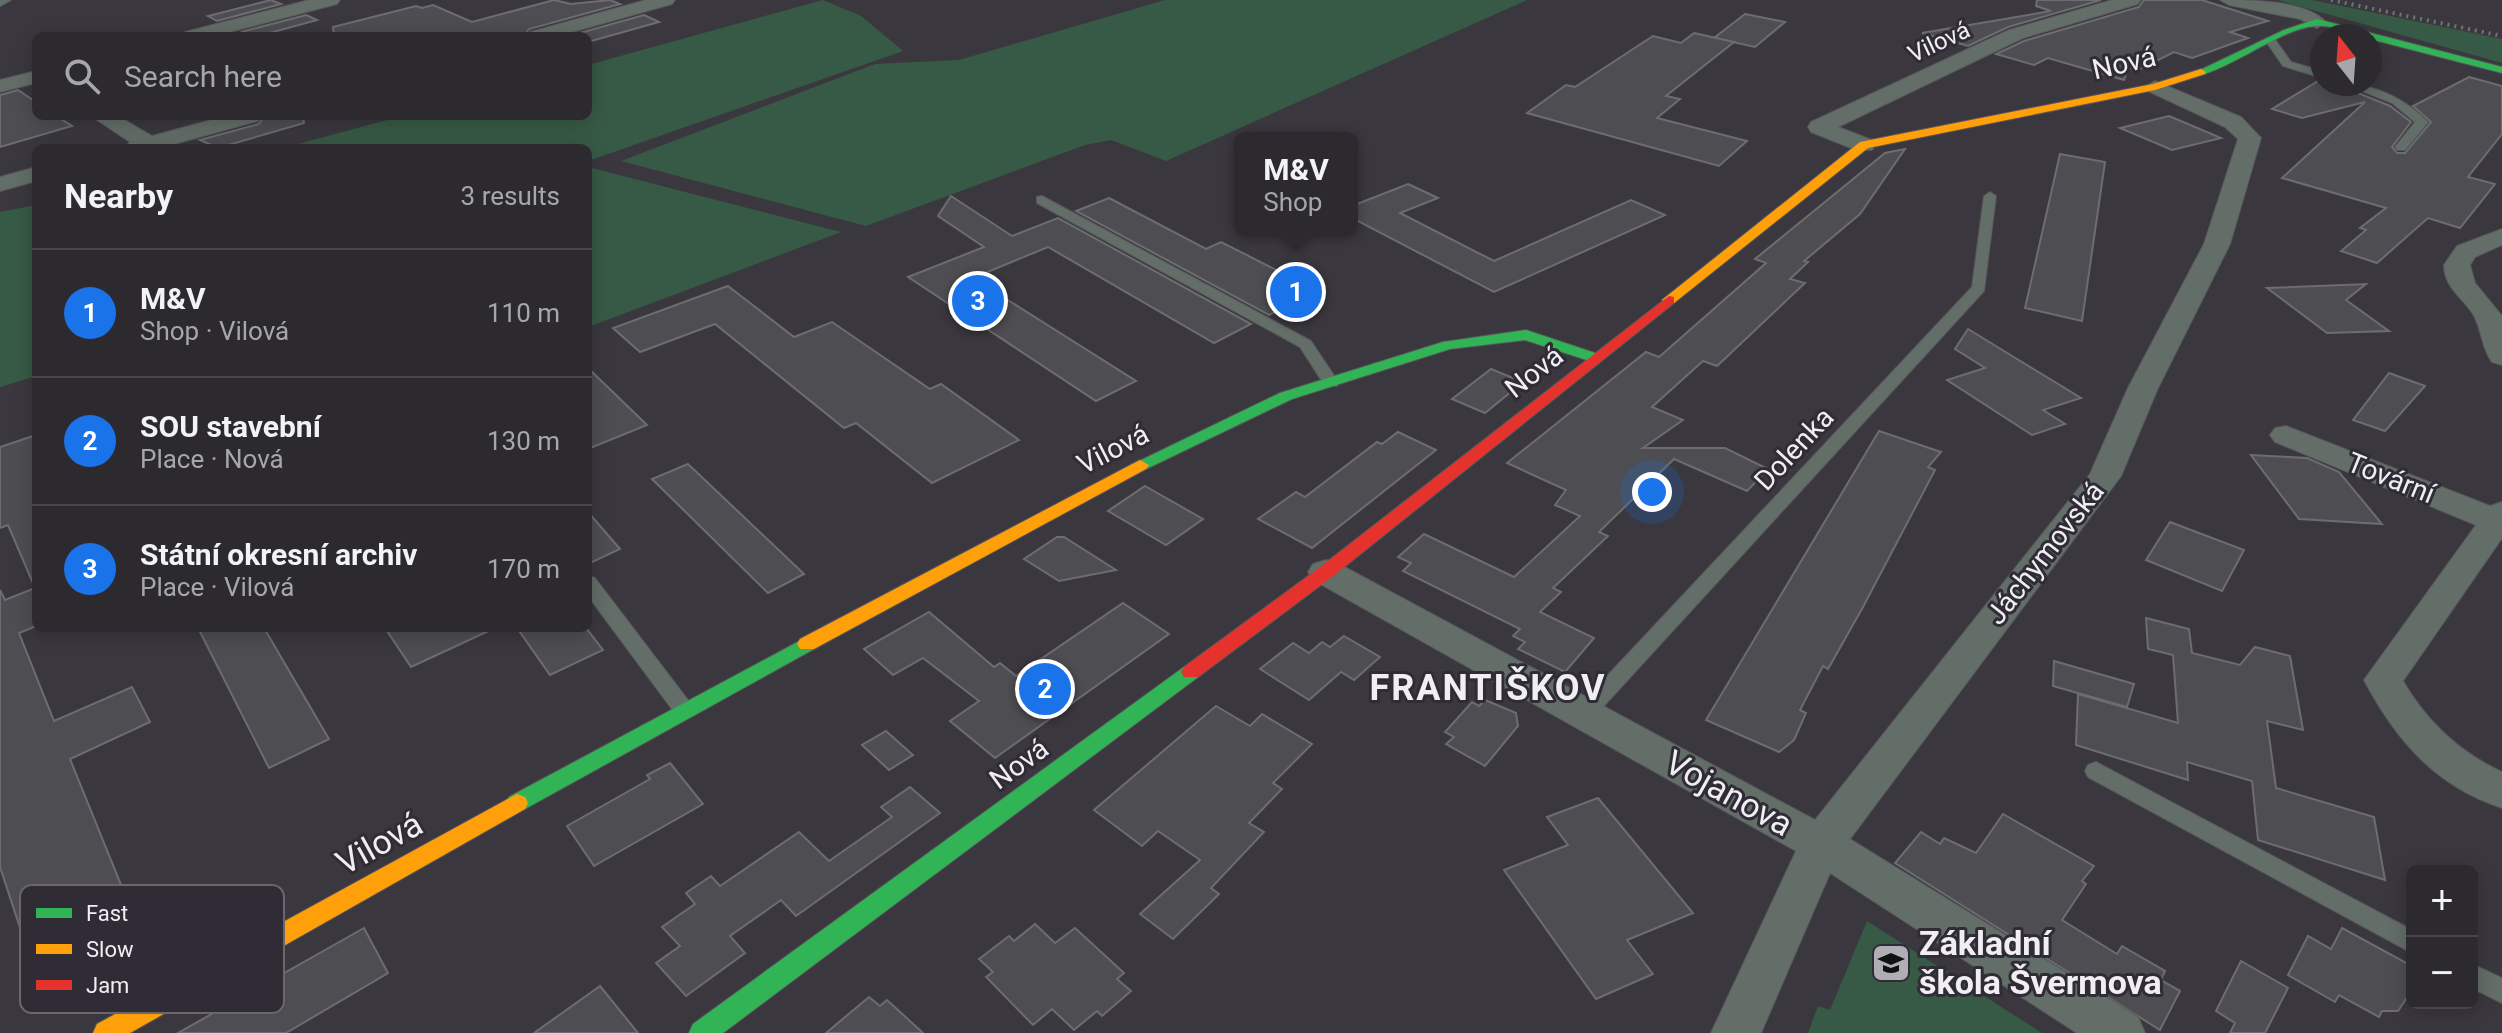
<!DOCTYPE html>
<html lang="en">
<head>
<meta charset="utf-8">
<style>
  :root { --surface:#2c2a2e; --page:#38363a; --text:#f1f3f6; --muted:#a6a7aa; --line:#48464a; --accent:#1a73e8 }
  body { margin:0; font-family:Roboto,sans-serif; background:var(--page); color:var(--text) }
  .controls { position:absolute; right:24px; bottom:24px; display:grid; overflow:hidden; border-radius:12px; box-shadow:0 4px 20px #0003 }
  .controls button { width:72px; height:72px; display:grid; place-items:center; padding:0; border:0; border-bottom:2px solid var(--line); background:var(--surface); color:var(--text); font:40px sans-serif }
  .compass { position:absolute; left:2310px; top:24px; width:72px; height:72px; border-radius:50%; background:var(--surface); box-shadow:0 4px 20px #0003; rotate:343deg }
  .you { position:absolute; left:1652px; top:492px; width:28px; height:28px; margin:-20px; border:6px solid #fff; border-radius:50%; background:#1a73e8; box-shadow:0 0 0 12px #1a73e833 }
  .badge { display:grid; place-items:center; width:52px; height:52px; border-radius:50%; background:var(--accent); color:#fff; font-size:26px; font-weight:700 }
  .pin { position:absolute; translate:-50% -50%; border:4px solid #fff; box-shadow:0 2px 8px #0006 }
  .popup { position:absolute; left:1234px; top:132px; width:124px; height:104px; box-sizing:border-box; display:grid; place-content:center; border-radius:12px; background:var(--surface); filter:drop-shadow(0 2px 6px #0005); font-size:26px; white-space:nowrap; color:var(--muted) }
  .popup b { font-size:30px; color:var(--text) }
  .popup::after { content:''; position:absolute; left:50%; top:100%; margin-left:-16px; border:16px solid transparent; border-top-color:var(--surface) }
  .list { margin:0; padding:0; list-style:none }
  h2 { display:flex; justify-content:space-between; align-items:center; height:104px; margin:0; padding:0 32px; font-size:34px }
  h2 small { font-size:26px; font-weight:400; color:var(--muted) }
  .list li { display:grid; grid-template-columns:52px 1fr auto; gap:24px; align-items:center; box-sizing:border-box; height:128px; padding:0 32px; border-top:2px solid var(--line) }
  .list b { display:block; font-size:30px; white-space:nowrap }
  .list p { margin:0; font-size:26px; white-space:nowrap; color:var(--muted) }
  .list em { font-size:26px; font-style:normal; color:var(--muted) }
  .icon { flex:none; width:44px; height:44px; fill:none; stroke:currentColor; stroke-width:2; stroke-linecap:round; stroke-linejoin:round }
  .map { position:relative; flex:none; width:2502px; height:1033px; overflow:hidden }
  .search { position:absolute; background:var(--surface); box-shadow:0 4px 20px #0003; left:32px; top:32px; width:560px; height:88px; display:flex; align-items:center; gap:20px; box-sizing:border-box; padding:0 28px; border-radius:12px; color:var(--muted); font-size:30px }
  .panel { position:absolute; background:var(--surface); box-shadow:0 4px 20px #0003; left:32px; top:144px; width:560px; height:488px; border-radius:12px }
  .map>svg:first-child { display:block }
</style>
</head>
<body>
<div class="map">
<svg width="2502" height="1033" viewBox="0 0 2502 1033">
  <rect width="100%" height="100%" fill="#3a383e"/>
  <g fill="#375a46">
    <path d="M823,0L861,16L903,51L588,161V148H283L402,116H588V65Z"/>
    <path d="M1165,0H1527L1166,161L1111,140L1085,145L866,226L621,161L875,64L959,60Z"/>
    <path d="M2277,0H2312L2502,39V63Z"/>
    <path d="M588,167L841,232L588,327Z"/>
    <path d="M36,205V376L0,387V212Z"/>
    <path d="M1867,921L2042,1033H1808L1818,1006L1830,1010Z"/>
  </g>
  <g fill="#4e4d51" stroke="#6d6c71" stroke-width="2">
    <path d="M271,0L281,4L217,21L208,16Z"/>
    <path d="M554,0L571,4L610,0L620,4L529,29L524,36H334L333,27L416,6L422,8L433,5L472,22Z"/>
    <path d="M2037,0H2101L2008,27L1968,46L1922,33L2051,11L2036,6Z"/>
    <path d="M2144,0H2202L2268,21L2230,32L2248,38L2192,58L2174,52L2138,70L2128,68L2124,80L2048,58L2034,65L1996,54L2024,41L2139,7Z"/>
    <path d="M1745,14L1785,22L1755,47L1714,38Z"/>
    <path d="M306,15L317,20L259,36L241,32Z"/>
    <path d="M644,15L659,22L588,42V36H569Z"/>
    <path d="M1694,33L1734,42L1666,96L1680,99L1657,118L1747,141L1719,166L1527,113L1566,85L1575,87L1653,36L1681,43Z"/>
    <path d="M2469,77L2502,86V134L2468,177L2495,184L2460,228L2428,218L2377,263L2341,251L2366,230L2360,228L2386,208L2282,178L2365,102L2302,118L2272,109L2318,81L2348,89L2390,106L2411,122L2392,147L2397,153H2405L2431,122L2413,106Z"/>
    <path d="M18,90L36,102V116H56L72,126L0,147V95Z"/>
    <path d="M264,116H303L304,123L218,148L200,140L259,124Z"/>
    <path d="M2169,116L2221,138L2172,150L2120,128Z"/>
    <path d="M1905,149L1860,214L1804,261L1808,262L1790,279L1805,283L1717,366L1703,361L1652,407L1683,420L1643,448H1725L1768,469L1747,491L1674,459L1599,532L1608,536L1553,588L1561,592L1540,612L1594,638L1565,672L1518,649L1525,642L1513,636L1520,629L1403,571L1411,563L1398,557L1424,534L1514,577L1580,516L1555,505L1566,490L1507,463L1646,352L1659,357L1766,263L1755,259L1885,153Z"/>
    <path d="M2060,154L2105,162L2082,321L2025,308Z"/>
    <path d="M1408,184L1438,198L1400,213L1494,261L1631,200L1665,215L1494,292L1352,218V206Z"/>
    <path d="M951,196L1012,236L1058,218L1251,324L1214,343L1048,247L973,278L1136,381L1096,401L908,277L984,247L938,216Z"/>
    <path d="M1109,198L1206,249L1221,242L1318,291L1269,315L1076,211Z"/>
    <path d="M2366,284L2346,300L2389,331L2327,333L2267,288Z"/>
    <path d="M728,286L794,337L832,322L930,389L941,384L1019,440L932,483L856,423L844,428L715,324L640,352L613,328Z"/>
    <path d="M1968,329L2081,398L2043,410L2065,424L2032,435L1947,380L1985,368L1955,349Z"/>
    <path d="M588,368L647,425L588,449Z"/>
    <path d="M1491,369L1523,382L1485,413L1452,399Z"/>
    <path d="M2389,373L2425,386L2385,431L2353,420Z"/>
    <path d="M1879,431L1941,452L1928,467L1935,470L1863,607L1828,669L1823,666L1800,710L1806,713L1794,740L1779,752L1706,720Z"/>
    <path d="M1398,432L1436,450L1312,548L1258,519L1296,492L1305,497L1377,442L1382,444Z"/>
    <path d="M36,435V626L19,633L54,721L132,687L150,722L70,759L130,907L30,958L0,867V590L5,600L35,588L8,525L0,528V447Z"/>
    <path d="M2251,455L2307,458L2339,472L2382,524L2299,519Z"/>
    <path d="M688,464L804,574L768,593L652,479Z"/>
    <path d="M1145,486L1203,519L1166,545L1108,511Z"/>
    <path d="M588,512L620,549L588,564Z"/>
    <path d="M2170,522L2244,550L2222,591L2146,560Z"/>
    <path d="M1057,537H1064L1116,570L1059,581L1024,559Z"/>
    <path d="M1123,603L1169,634L995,758L950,721L979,701L923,658L893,675L864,649L929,612L994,667L1000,663L1016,676Z"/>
    <path d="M2146,618L2189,629L2192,653L2240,665L2255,647L2290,656L2303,730L2267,721L2276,788L2374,817L2385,880L2258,840L2252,781L2187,762L2188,780L2076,745L2078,694L2178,723L2173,655L2148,649Z"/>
    <path d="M198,628H264L329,739L269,768Z"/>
    <path d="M385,628H495L411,667Z"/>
    <path d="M517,628H586L603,650L550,675Z"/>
    <path d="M1344,636L1380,657L1354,680L1341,672L1309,700L1260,669L1293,643L1309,653L1322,642L1330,647Z"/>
    <path d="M2054,661L2134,684L2127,707L2053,686Z"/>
    <path d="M1485,700L1516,713L1518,726L1485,766L1446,744L1454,737L1445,732L1472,702L1479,706Z"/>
    <path d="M1216,706L1250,726L1262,714L1312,744L1273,783L1282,789L1249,823L1264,832L1211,888L1219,894L1173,939L1140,914L1200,860L1158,831L1142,846L1094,810Z"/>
    <path d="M886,731L913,755L889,770L862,745Z"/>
    <path d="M670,763L703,804L594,866L567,826L650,779L647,775Z"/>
    <path d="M910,787L940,813L796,916L781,900L730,936L745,953L686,996L656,963L680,946L662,927L695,904L686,893L711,876L720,886L799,832L829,861L892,817L881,807Z"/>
    <path d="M1598,798L1693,913L1627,940L1653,974L1596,999L1504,870L1568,845L1547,817Z"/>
    <path d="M2003,814L2094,866L2082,881L2086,884L2062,920L2117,954L2122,946L2165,971L2161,980L2180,991L2160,1030L1895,863L1921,832L1940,844L1944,838L1976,853Z"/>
    <path d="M1035,924L1055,943L1075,928L1124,973L1117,979L1131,991L1102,1016L1097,1011L1074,1030L1052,1009L1033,1025L986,977L993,972L979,959L1009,936L1014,941Z"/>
    <path d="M364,928L388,973L286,1033H178Z"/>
    <path d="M2342,928L2412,966V990L2398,1011H2382L2379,1017L2339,995L2335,1002L2288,975L2308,936L2331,949Z"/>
    <path d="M2241,961L2288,988L2265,1033H2230L2235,1023L2216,1011Z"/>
    <path d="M600,986L638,1033H534Z"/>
    <path d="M869,997L880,1006L887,1000L923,1033H826Z"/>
  </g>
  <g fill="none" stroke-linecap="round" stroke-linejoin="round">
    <g stroke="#57565a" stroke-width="2">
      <g id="lane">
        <path d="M2266,38H2274L2291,62L2322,71V78L2283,66L2265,40Z"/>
        <path d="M2344,84C2376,84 2406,100 2428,122L2405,150H2397L2395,147L2415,122L2392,103Z"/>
        <path d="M1990,192L1996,196L1984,291L1591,720L1584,722L1577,720L1573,714L1577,708L1972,287L1984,196Z"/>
        <path d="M1042,196L1311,341L1339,383L1337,386H1325L1300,347L1037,203V197Z"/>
        <path d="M588,576L595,578L691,704L695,710L691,716L684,718L677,716L588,596Z"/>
        <path d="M2096,762L2412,930V953L2088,777L2085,771L2088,765Z"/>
        <path d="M2472,964L2502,978V1003L2472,988Z"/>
      </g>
    </g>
    <g stroke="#57565a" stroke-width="2">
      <g id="street">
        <path d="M0,0H11L0,6Z"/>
        <path d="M309,0H340L337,4L215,36H182L185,32Z"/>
        <path d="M646,0H675L672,4L558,36H527L530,32Z"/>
        <path d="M2112,0H2141L2138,4L2023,38L1838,127L1872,140L1875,145L1872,150H1856L1811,132L1808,127L1811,122L2009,30Z"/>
        <path d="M2220,0C2251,0 2305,0 2326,22L2317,28L2300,19L2229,5Z"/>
        <path d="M36,71V83L0,92V80Z"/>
        <path d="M2155,81L2241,117L2261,138L2230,244L2158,388L2121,476L1850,839L2138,1017L2145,1033H2077L1830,873L1761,1033H1711L1796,851L1313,580L1308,572L1313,564L1326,560L1339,564L1815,820L2090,474L2128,388L2204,244L2238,139L2225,127L2148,91L2145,87Z"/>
        <path d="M91,116H118L152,136L226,116H261L258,121L160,148H124L130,142Z"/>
        <path d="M36,167V181L0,191V177Z"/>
        <path d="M2502,229V245L2475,257L2470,265L2475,283L2502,316V365L2492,362C2481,347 2482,329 2473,314C2462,297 2444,287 2444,265L2457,246Z"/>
        <path d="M2286,426L2490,506L2502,502V538L2403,681C2427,722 2459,752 2502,772V808C2435,786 2396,740 2364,680L2476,525L2275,442L2270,435L2275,428Z"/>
      </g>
    </g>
    <g stroke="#57565a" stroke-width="2">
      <g id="fast">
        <path d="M2317,19L2502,67V73L2370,39V36C2352,36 2333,24 2315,26C2281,29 2237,65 2201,75L2196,72L2284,30Z"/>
        <path d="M1526,330L1601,355L1604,358L1596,363L1525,340L1450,349L1292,399L1146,469L1140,470L1131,465L1280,393L1443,342Z"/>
        <path d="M807,637L814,639L817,644L814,649L525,809L517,812L509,809L506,803L509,797Z"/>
        <path d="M1191,665L1198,667L1201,672L1198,677L723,1033H689L693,1024L1184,667Z"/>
      </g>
    </g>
    <g stroke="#57565a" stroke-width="2">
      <g id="slow">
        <path d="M2201,69L2206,72L2205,74L2155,90L1868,148L1674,303L1669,304L1662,300L1860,142L2153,84Z"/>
        <path d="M1140,460L1149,465L1146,469L814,649H800L797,644L800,639Z"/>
        <path d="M517,794L525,797L528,803L525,809L130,1033H93L97,1024Z"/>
      </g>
    </g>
    <g stroke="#57565a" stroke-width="2">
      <path id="jam" d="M1669,296L1674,297V303L1333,576L1198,677H1184L1181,672L1184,667L1319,568Z"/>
    </g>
    <use href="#lane" fill="#636e68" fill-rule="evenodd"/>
    <use href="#street" fill="#636e68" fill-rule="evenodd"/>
    <use href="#fast" fill="#30b455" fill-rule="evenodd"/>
    <use href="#slow" fill="#ff9f0a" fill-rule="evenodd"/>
    <use href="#jam" fill="#e5322d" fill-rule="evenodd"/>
    <path stroke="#6f7473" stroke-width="4" stroke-dasharray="2 5" stroke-linecap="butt" d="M2331,0L2502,36"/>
  </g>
  <defs>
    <g id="school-square" transform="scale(2)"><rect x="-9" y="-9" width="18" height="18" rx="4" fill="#b0aeb4" stroke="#2f2c35"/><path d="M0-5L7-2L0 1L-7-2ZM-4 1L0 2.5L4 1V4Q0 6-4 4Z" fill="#111"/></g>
  </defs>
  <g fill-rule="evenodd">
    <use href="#school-square" x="1891" y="963"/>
  </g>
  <g text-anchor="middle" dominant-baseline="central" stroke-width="6" stroke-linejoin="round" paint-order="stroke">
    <g font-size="24" fill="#f0eef4" stroke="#2f2c35">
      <text transform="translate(1939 42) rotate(-25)">Vilová</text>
    </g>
    <g font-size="28" fill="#f0eef4" stroke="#2f2c35">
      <text transform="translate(2124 63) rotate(-13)">Nová</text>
      <text transform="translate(1534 372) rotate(-38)">Nová</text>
      <text transform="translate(1113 449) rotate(-27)">Vilová</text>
      <text transform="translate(1794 449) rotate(-47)">Dolenka</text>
      <text transform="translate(2391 478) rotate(22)">Tovární</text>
      <text transform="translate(2045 553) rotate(-52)">Jáchymovská</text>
      <text transform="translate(1019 764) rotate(-36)">Nová</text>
    </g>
    <g font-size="34" fill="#f0eef4" stroke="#2f2c35">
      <text transform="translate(1729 793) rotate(29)">Vojanova</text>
      <text transform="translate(379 843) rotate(-29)">Vilová</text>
    </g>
    <g font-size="34" font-weight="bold" fill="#f0eef4" stroke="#2f2c35" text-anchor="start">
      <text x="1919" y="943">Základní<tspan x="1919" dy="39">škola Švermova</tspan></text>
    </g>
    <g font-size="36" font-weight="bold" letter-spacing="2" fill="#f0eef4" stroke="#2f2c35">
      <text x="1488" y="688">FRANTIŠKOV</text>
    </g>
  </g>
  <rect x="20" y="885" width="264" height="128" rx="12" fill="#2f2c35" stroke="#69666e" stroke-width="2"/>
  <rect x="36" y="908" width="36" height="10" fill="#30b455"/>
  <rect x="36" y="944" width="36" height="10" fill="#ff9f0a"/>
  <rect x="36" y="980" width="36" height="10" fill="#e5322d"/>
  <g font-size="22" fill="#f0eef4">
    <text x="86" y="921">Fast</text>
    <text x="86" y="957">Slow</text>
    <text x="86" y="993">Jam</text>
  </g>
</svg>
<div class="controls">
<button>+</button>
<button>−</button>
</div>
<svg class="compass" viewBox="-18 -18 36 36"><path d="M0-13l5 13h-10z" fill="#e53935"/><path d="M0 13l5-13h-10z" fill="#a6a7aa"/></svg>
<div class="you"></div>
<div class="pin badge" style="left:1296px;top:292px">1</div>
<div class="popup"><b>M&amp;V</b>Shop</div>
<div class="pin badge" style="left:1045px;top:689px">2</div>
<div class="pin badge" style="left:978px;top:301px">3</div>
<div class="search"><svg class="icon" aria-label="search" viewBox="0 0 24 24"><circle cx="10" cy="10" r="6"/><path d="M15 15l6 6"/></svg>Search here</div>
<section class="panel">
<h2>Nearby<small>3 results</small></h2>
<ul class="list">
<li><span class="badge">1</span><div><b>M&amp;V</b><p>Shop · Vilová</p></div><em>110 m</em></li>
<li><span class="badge">2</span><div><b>SOU stavební</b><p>Place · Nová</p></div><em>130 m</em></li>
<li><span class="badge">3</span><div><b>Státní okresní archiv</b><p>Place · Vilová</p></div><em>170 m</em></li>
</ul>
</section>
</div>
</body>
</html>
